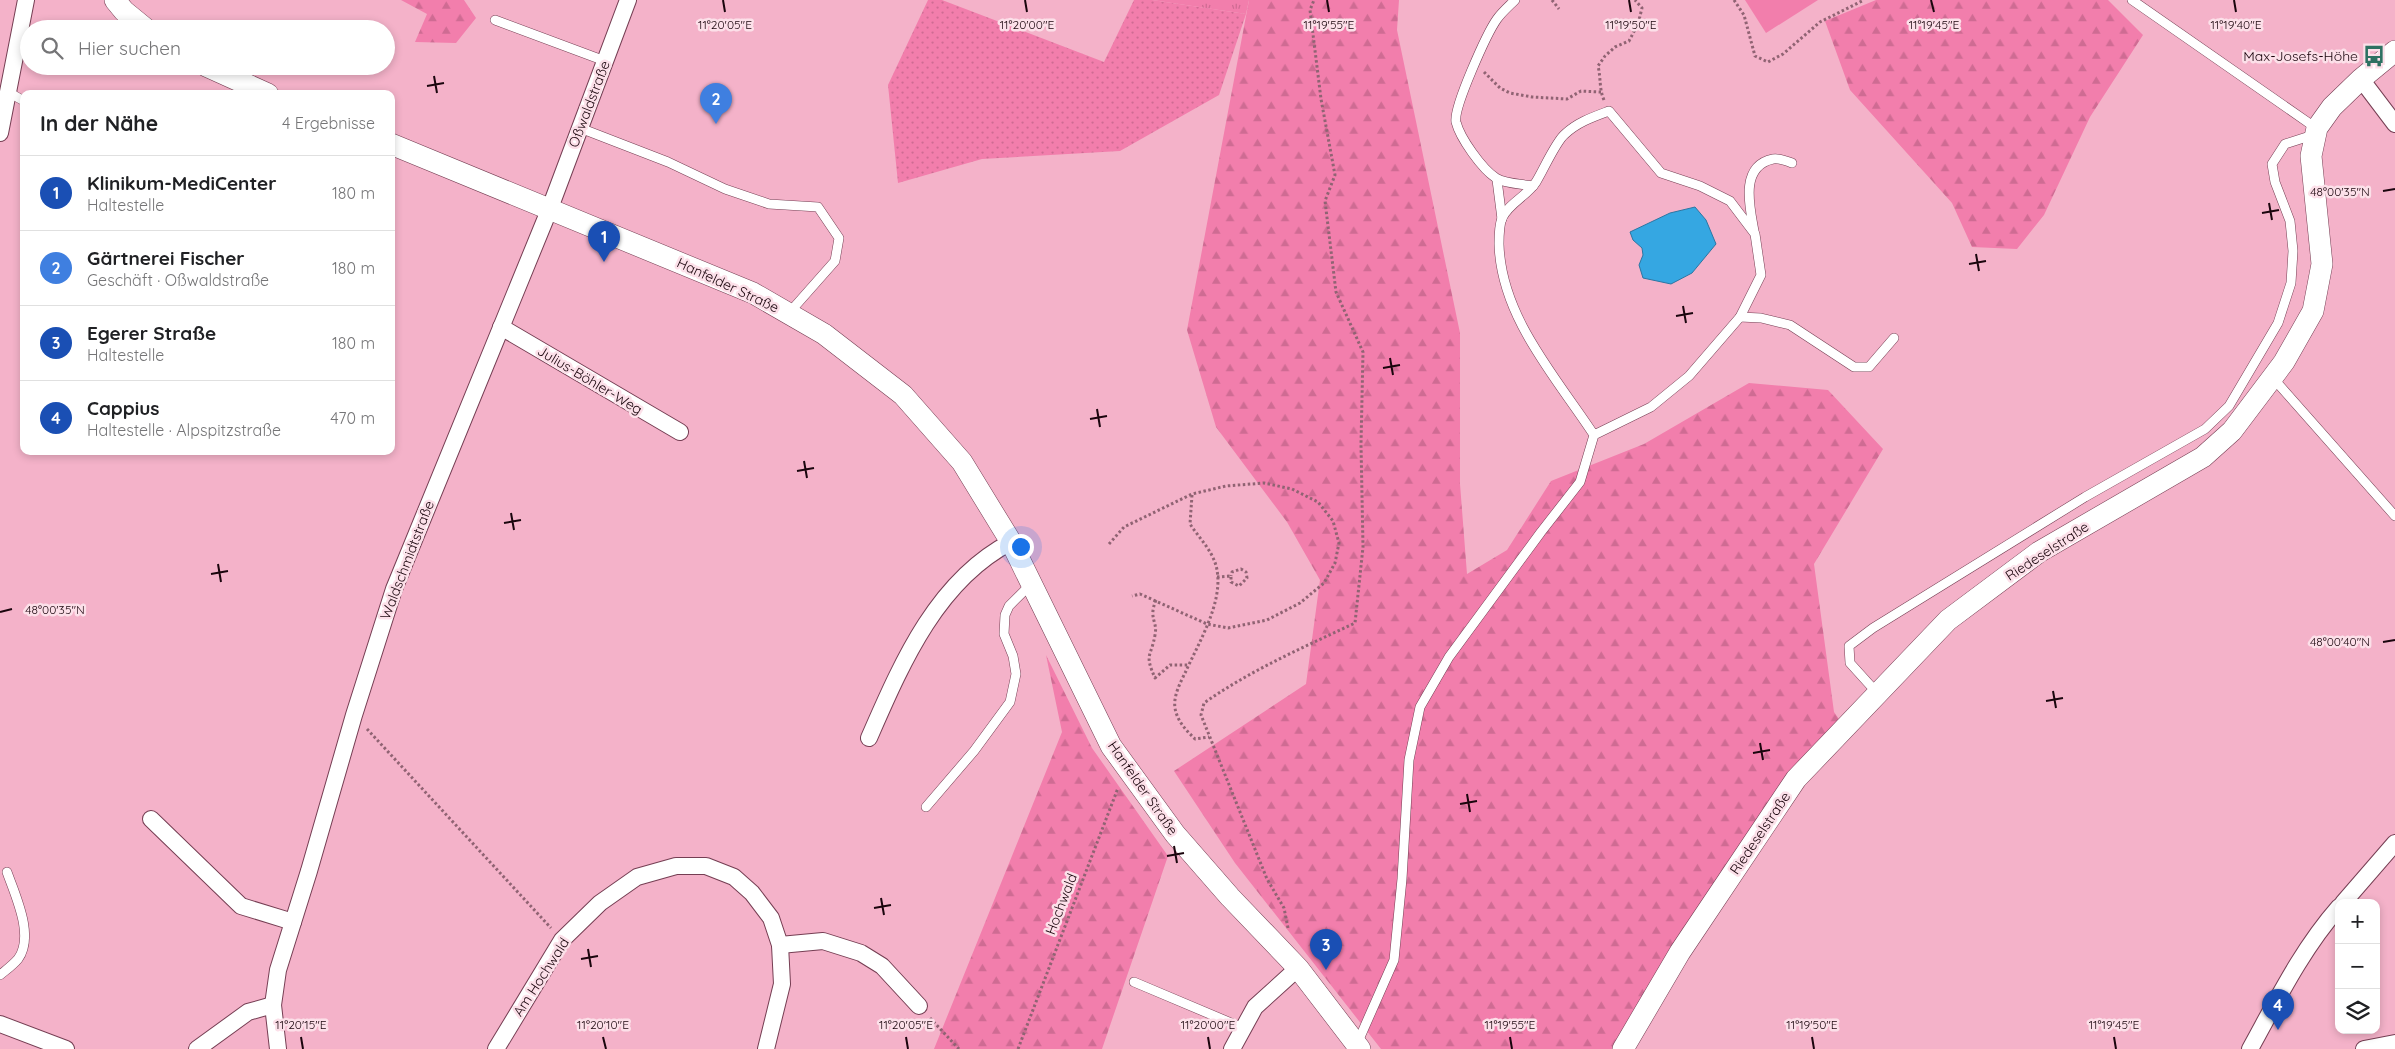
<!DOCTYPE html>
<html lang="de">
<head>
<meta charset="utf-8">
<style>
  :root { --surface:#fff; --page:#f6f6f6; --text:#202124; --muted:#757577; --line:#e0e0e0; --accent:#2e7162 }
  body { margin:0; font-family:Quicksand,sans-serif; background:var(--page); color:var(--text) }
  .controls { position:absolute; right:15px; bottom:15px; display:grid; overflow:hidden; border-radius:10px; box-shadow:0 2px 8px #0003 }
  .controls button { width:45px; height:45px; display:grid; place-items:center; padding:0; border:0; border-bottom:1px solid var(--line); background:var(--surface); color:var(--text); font:25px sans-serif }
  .you { position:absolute; left:1020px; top:546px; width:18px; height:18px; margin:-12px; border:4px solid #fff; border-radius:50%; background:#1a73e8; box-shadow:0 0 0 8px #1a73e833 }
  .badge { display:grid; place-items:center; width:32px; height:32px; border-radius:50%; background:var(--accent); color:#fff; font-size:16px; font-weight:700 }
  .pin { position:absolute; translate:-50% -41px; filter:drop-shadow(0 1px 2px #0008) }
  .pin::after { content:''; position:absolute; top:26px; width:18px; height:15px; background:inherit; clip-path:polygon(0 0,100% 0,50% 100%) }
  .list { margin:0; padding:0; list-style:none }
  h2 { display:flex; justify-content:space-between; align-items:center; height:65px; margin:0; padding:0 20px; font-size:21px }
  h2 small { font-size:16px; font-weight:400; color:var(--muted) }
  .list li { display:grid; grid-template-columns:32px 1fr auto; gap:15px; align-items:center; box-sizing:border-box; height:75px; padding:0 20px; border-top:1px solid var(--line) }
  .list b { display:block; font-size:19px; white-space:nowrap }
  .list p { margin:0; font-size:16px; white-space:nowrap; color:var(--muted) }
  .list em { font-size:16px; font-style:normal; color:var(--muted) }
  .icon { flex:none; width:28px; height:28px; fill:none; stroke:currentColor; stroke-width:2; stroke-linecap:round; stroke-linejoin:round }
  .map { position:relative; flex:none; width:2395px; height:1049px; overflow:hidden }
  .search { position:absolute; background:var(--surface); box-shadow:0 2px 8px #0003; left:20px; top:20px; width:375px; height:55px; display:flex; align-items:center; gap:12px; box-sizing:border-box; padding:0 18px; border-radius:28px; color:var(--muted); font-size:19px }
  .panel { position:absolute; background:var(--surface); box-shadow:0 2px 8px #0003; left:20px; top:90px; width:375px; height:365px; border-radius:10px }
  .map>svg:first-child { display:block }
</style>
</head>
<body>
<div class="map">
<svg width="2395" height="1049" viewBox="0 0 2395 1049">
  <defs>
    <pattern id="grass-dots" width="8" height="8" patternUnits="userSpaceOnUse" patternTransform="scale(1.25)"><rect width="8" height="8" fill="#f27eac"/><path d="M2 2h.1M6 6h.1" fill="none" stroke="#cf6b93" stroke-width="1.8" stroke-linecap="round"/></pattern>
    <pattern id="forest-firs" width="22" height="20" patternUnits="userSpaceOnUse" patternTransform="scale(1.25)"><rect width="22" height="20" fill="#f27eac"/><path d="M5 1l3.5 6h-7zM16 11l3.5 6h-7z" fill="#cf6b93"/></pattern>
    <pattern id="park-tufts" width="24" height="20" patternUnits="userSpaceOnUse" patternTransform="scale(1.25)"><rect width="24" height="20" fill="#f27eac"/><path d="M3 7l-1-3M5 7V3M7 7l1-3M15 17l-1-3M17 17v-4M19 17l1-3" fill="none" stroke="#cf6b93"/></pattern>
  </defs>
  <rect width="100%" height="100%" fill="#f4b2c9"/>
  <path fill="url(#grass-dots)" d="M928,0H942L1104,62L1134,0H1152L1246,14L1219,95L1120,151L982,159L898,183L888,85Z"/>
  <g fill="url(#forest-firs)">
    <path d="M401,0H464L476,18L456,43L415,42L427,14Z"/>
    <path d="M1249,0H1399L1397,30L1460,333V484L1467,574L1507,550L1551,481L1644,444L1749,383L1828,390L1883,449L1814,564L1834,712L1845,728L1832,742L1623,1049H1381L1235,863L1174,771L1306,684L1320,580L1287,522L1216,427L1187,330Z"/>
    <path d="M1876,0H2108L2143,35L2090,117L2044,215L2017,249L1972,247L1952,203L1850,90L1825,21Z"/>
    <path d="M1046,655L1092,748L1168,856L1102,1049H934L1062,732Z"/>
  </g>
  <path fill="url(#park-tufts)" d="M1152,0H1249L1246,14Z"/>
  <path fill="#f27eac" d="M1745,0H1818L1766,33Z"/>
  <path fill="#35a7e2" stroke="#2d76a2" d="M1695,207L1706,220L1716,244L1692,273L1671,284L1643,278L1639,265L1643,255L1642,248L1633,240L1630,232L1670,213Z"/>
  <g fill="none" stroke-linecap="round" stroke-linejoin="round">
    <g stroke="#753e53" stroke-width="10">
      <g id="service">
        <path d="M1515,0C1509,6 1502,12 1497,19C1487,33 1453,108 1456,122C1460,138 1482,169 1496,178C1505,184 1523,184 1533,186"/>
        <path d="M2132,0L2316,128"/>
        <path d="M495,20L605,61"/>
        <path d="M8,92L24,101"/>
        <path d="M580,128L668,162L725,189L769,204L818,207L839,238L835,261L789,313"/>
        <path d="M1497,180L1502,219"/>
        <path d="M1754,231C1750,208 1739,166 1773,159C1778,158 1787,161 1792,163"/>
        <path d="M1740,317L1761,318L1790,325L1854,367H1869L1894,338"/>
        <path d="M2273,378L2395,516"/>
        <path d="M1878,694L1850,663L1849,646L1873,628L2085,497L2205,429L2229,406L2278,323L2291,283L2293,251L2290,221L2275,182L2272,164L2285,144L2313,135"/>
        <path d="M926,807L974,751L1010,702L1016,674L1013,656L1004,634L1005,615L1009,606L1032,583"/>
        <path d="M0,975C6,970 13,965 18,959C35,936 15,895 7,872"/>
        <path d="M1134,982L1243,1028"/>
        <path d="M1357,1044L1394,960L1402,879L1409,760L1420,707L1449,657L1541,532L1580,482L1594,435C1556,377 1501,317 1499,244C1499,235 1499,226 1502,218C1509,203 1527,196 1536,182C1543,171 1556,141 1565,134C1578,122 1593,117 1609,111L1661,173L1700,186L1730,201L1755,234L1761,275L1740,317L1689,376L1651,407L1594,435"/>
      </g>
    </g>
    <g stroke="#753e53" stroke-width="18">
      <g id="minor">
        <path d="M2361,79L2395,124"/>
        <path d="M0,133L26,0"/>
        <path d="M501,327L680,432"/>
        <path d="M869,738C901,665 936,581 1011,542"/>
        <path d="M151,819L241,906L293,922"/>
        <path d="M2343,903L2395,843"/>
        <path d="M780,945L823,941L861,953L882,966L919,1006"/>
        <path d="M0,1024L66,1049"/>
        <path d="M197,1049L248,1012L273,1005"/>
        <path d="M278,1049L273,1005L278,970L309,871L354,715L394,589L550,208L628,0"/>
        <path d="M496,1049L562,940L600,903L637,877L676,866H706L734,877L752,893L771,918L780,945L782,984L766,1049"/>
        <path d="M1232,1049L1255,1007L1298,968"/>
        <path d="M2250,1049C2277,1000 2302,949 2339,907"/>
        <path d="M2364,1049L2395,1043"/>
      </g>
    </g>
    <g stroke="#753e53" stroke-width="22">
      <g id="tertiary">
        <path d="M115,0L124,11L146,29"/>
        <path d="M206,66L268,94"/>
        <path d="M391,144L753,293L824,334L903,395L962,462L1011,542L1111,746L1175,834L1230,897L1298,968L1360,1049"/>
        <path d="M1623,1049L1680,952L1796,779L1948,620L2039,552L2203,457L2232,431L2284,362L2313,311L2322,264L2311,156L2317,128L2332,107L2361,79L2395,51"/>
      </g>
    </g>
    <g stroke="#906373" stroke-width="3" stroke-dasharray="2.5 2.5" stroke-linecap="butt">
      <path d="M1552,0L1559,9"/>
      <path d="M1734,0L1744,15L1755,56L1768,62L1783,54L1820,22L1864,0"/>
      <path d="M1484,72L1500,88L1510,93L1532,97L1567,99L1581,91L1601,92"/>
      <path d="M1604,100C1599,89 1601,78 1598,66L1605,56L1615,47L1629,41L1638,24L1642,8L1635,0"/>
      <path d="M1192,495L1190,524C1199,538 1214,552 1217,570C1223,603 1199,642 1186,671C1181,681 1173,696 1175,708C1177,721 1186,730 1195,739L1209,737"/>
      <path d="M1109,544L1124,527L1192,494L1226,486L1264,483L1292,489L1318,502L1333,521L1339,543L1335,563L1324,583L1300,603L1267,620L1228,628L1207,624L1140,594L1132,596"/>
      <path d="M1217,577L1231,576V582L1239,586L1247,578L1246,572L1241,569L1232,572L1231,576"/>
      <path d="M1156,600C1148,619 1158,621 1155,635C1151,658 1144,653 1155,678L1170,665H1189"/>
      <path d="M367,729L551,928"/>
      <path d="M1288,928L1284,908L1267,879L1201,715L1204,703C1251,670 1304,647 1355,623L1363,547L1361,444L1363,352L1336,292L1325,201L1335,175L1321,99L1310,10L1314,0"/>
      <path d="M930,1018L959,1049"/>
      <path d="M1018,1049L1118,788"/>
    </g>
    <use href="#service" stroke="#fff" stroke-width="9"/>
    <use href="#minor" stroke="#fff" stroke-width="16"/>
    <use href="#tertiary" stroke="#fff" stroke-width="21"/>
  </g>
  <path fill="none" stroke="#1a050d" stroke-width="2" d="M723,0L725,12M1025,0L1027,12M1327,0L1329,12M1629,0L1631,12M1931,0L1934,12M2234,0L2236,12M434,76L437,93M427,86L444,83M2383,191L2395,189M2269,203L2272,220M2262,213L2279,210M1976,254L1979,271M1969,264L1986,261M1683,306L1686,323M1676,316L1693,313M1390,358L1393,375M1383,368L1400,365M1097,409L1100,427M1090,419L1107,416M804,461L807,478M797,471L814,468M511,513L514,530M504,523L521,520M218,564L221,582M211,574L228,571M0,612L12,609M2383,642L2395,640M2053,691L2056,708M2046,701L2063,698M1760,743L1763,760M1753,753L1770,750M1467,794L1470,812M1460,804L1477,801M1174,846L1177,863M1167,856L1184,853M881,898L884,915M874,908L891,905M588,949L591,967M581,959L598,956M301,1037L303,1049M603,1037L606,1049M906,1037L908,1049M1208,1037L1210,1049M1510,1037L1512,1049M1812,1037L1814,1049M2114,1037L2116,1049"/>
  <defs>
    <g id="bus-bare" transform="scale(1.725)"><path d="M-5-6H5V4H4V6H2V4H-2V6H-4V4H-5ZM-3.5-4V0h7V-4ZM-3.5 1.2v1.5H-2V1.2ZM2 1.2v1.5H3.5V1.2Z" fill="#2e7162" stroke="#fce0e9" stroke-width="2.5" paint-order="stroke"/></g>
  </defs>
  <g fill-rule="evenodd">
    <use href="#bus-bare" x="2374" y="56"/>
  </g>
  <g text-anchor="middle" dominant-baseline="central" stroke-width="5" stroke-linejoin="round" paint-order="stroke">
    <g font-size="14" fill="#1a050d" stroke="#fce0e9" text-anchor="end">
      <text x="2358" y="56">Max-Josefs-Höhe</text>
    </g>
    <g font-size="14" fill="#1a050d" stroke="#fce0e9">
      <text transform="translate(589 104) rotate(-69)">Oßwaldstraße</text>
      <text transform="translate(728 285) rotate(25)">Hanfelder Straße</text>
      <text transform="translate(590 380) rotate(31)">Julius-Böhler-Weg</text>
      <text transform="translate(2047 551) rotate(-33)">Riedeselstraße</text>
      <text transform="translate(407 560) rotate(-69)">Waldschmidtstraße</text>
      <text transform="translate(1143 788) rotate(55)">Hanfelder Straße</text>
      <text transform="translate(1760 833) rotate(-56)">Riedeselstraße</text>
      <text transform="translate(1061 904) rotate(-69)">Hochwald</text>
      <text transform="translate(541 977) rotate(-57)">Am Hochwald</text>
    </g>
  </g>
  <g font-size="12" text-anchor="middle" fill="#1a050d" stroke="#fce0e9" stroke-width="5" stroke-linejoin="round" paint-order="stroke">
    <text x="725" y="29">11°20'05"E</text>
    <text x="1027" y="29">11°20'00"E</text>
    <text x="1329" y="29">11°19'55"E</text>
    <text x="1631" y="29">11°19'50"E</text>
    <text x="1934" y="29">11°19'45"E</text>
    <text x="2236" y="29">11°19'40"E</text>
    <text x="2340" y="196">48°00'35"N</text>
    <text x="55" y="614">48°00'35"N</text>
    <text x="2340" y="646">48°00'40"N</text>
    <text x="301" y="1029">11°20'15"E</text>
    <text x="603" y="1029">11°20'10"E</text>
    <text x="906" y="1029">11°20'05"E</text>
    <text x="1208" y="1029">11°20'00"E</text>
    <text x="1510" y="1029">11°19'55"E</text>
    <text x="1812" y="1029">11°19'50"E</text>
    <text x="2114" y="1029">11°19'45"E</text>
  </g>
</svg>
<div class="controls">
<button>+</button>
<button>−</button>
<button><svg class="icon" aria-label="layers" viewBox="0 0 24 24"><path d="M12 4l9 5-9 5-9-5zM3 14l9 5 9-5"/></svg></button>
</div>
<div class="you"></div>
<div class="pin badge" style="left:604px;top:262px;background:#1a4fb4">1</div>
<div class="pin badge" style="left:716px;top:124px;background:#3f7fe0">2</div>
<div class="pin badge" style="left:1326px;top:970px;background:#1a4fb4">3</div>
<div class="pin badge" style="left:2278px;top:1030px;background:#1a4fb4">4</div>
<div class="search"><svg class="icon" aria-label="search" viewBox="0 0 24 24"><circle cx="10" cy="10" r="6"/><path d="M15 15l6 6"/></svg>Hier suchen</div>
<section class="panel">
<h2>In der Nähe<small>4 Ergebnisse</small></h2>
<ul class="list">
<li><span class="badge" style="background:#1a4fb4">1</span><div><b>Klinikum-MediCenter</b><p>Haltestelle</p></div><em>180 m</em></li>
<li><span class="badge" style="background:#3f7fe0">2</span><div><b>Gärtnerei Fischer</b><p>Geschäft · Oßwaldstraße</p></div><em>180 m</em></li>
<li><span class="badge" style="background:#1a4fb4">3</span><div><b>Egerer Straße</b><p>Haltestelle</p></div><em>180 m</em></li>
<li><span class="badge" style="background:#1a4fb4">4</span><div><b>Cappius</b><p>Haltestelle · Alpspitzstraße</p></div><em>470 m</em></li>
</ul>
</section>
</div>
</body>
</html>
